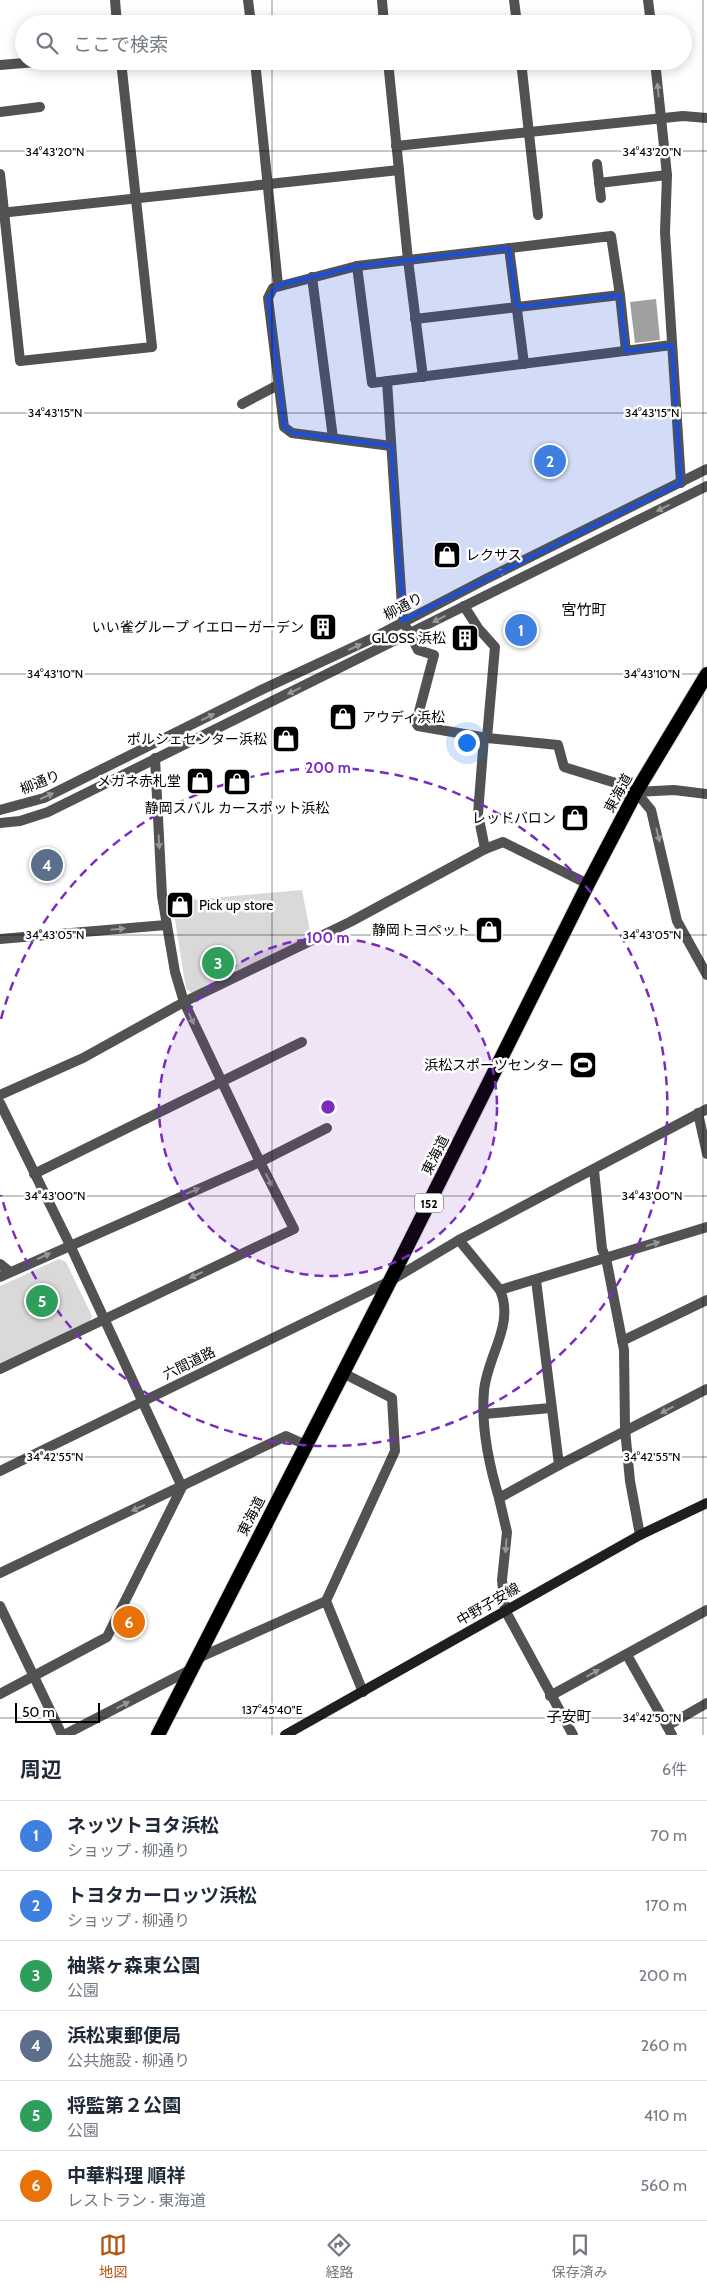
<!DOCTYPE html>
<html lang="ja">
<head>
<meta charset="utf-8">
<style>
  :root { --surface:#fff; --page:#f2f2f3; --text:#1f2937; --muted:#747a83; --line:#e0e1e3; --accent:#b45309 }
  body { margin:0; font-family:Cabin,"Noto Sans JP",sans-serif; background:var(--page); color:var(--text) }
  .scale { position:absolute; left:15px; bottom:12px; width:85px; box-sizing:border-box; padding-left:5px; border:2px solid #000; border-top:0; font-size:14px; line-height:18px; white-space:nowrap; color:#000; -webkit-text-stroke:4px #fff; paint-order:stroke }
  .you { position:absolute; left:466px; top:742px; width:18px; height:18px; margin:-12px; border:4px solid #fff; border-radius:50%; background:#1a73e8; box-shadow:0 0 0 8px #1a73e833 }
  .badge { display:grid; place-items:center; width:32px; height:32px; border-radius:50%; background:var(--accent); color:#fff; font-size:16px; font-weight:700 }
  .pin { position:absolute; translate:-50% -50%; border:2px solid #fff; box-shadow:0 1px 5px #0006 }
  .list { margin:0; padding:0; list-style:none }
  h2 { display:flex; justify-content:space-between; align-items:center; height:65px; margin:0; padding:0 20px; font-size:21px }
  h2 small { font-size:16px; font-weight:400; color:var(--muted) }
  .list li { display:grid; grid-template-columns:32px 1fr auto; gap:15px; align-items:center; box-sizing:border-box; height:70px; padding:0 20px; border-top:1px solid var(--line) }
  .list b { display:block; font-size:19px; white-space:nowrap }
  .list p { margin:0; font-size:16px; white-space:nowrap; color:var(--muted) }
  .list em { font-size:16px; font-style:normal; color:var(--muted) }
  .icon { flex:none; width:28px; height:28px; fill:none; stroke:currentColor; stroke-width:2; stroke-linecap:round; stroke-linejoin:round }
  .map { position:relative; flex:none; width:707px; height:1735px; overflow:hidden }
  .search { position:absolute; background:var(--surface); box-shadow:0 2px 12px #0003; left:15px; right:15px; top:15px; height:55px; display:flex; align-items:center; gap:12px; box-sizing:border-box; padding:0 18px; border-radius:28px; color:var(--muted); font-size:19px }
  .sheet { height:485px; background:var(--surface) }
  nav { display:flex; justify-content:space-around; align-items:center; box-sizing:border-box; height:70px; border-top:1px solid var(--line); background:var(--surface); font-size:14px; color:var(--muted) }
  nav a { display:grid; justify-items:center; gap:2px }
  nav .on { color:var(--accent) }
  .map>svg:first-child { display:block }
</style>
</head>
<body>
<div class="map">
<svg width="707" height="1735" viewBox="0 0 707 1735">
  <rect width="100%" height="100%" fill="#fff"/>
  <g fill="#d9d9d9">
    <path d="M302,890L311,936L192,993L186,989L173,907L177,901Z"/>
    <path d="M59,1259L66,1262L92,1316L89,1324L0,1365V1286Z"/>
  </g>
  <path fill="#a0a0a0" d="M656,299L660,340L635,343L630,302Z"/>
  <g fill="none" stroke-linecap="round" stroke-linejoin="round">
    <g stroke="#dbdbdb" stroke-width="16">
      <path id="trunk" d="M158,1735L390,1281L588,884L636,792L707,674"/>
    </g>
    <g stroke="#525252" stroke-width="10">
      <path d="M115,0L117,24"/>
      <path d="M248,0L251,24"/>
      <path d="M382,0L384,24"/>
      <path d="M514,0L517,24"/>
      <path d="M648,0L651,24"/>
      <path d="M57,61H58"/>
      <path d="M255,61L278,285"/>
      <path d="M388,61L408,260L423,377"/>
      <path d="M521,61L538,215"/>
      <path d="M655,61L667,175L665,232L681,483"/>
      <path d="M0,65L36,62"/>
      <path d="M0,112L40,107"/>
      <path d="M396,146L683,116L707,118"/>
      <path d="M597,164L601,198"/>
      <path d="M0,174L20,361L152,347L121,61"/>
      <path d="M599,183L667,175"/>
      <path d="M0,213L399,170"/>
      <path d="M509,248L524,364"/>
      <path d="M357,266L372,383L672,345"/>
      <path d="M312,277L333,438"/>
      <path d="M415,319L620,295"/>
      <path d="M387,381L403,621L418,650L434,655L416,723L418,726L487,738L558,745L564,767L619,784L636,792L651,810L677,921L707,975"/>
      <path d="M242,404L278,385"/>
      <path d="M391,446L292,433L284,427L268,298L273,288L357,266L611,236L620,295L626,351"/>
      <path d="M464,606L478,628L495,647L487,738"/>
      <path d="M484,737L478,814L485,849"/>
      <path d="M636,792L674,790L707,794"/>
      <path d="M0,939L166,925"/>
      <path d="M0,1095L83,1058L184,1002L350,922L485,849L503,842L588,884"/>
      <path d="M0,1103L70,1245L182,1487L107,1637L0,1694"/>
      <path d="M698,1113L707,1154"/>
      <path d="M594,1170L602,1249L606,1258L624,1350L625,1429L630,1481L640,1535"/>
      <path d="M34,1174L302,1042"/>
      <path d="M459,1240L500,1290L707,1227"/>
      <path d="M0,1264L10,1272"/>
      <path d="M0,1277L260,1162L327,1128"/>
      <path d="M536,1280L559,1465L707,1389"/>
      <path d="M500,1290C515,1325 487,1356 484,1391C481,1425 489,1465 499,1498L559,1465"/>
      <path d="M622,1341L707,1300"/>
      <path d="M0,1369L294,1229L260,1162L184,1002L175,972L162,896L155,758"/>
      <path d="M343,1373L392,1398L395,1451L326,1601L363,1692"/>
      <path d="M484,1414L551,1408"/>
      <path d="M499,1498L507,1532L502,1580L505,1610"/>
      <path d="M0,1573L286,1436L306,1445"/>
      <path d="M0,1606L62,1735"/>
      <path d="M627,1655L672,1735"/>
      <path d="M196,1659L326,1601"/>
      <path d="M550,1696L707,1610"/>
      <path d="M667,1726L707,1703"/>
      <path d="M64,1735L190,1670"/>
    </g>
    <g stroke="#525252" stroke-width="10">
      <path d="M0,810L44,798L261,690L373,638L486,579L707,469"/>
      <path d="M0,823L20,821L48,812L707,486"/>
      <path d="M0,1471L390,1281L459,1240L707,1109"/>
      <path d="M505,1610L573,1735"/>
    </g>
    <path stroke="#1f1f1f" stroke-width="10" d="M285,1735L640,1535L707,1503"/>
    <use href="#trunk" stroke="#000" stroke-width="14"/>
  </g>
  <defs><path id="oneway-solid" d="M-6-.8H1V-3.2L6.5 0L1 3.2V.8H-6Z" transform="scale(1.25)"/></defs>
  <g fill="#979797">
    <use href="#oneway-solid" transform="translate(658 90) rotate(-96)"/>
    <use href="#oneway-solid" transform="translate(663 508) rotate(154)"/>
    <use href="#oneway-solid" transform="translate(499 573) rotate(-26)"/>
    <use href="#oneway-solid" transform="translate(439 619) rotate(153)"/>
    <use href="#oneway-solid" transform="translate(355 647) rotate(-25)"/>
    <use href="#oneway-solid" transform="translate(294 691) rotate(154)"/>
    <use href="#oneway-solid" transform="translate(208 717) rotate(-26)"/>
    <use href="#oneway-solid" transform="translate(47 796) rotate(-24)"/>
    <use href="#oneway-solid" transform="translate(658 835) rotate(76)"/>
    <use href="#oneway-solid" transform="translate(159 842) rotate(87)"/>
    <use href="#oneway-solid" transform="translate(118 929) rotate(-5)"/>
    <use href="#oneway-solid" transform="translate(191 1018) rotate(65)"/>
    <use href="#oneway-solid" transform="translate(269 1180) rotate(63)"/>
    <use href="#oneway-solid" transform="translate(193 1191) rotate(-23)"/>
    <use href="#oneway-solid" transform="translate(653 1244) rotate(-17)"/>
    <use href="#oneway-solid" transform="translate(44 1256) rotate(-24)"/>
    <use href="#oneway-solid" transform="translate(196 1275) rotate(155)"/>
    <use href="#oneway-solid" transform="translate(667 1410) rotate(152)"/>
    <use href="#oneway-solid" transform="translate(138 1508) rotate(155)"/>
    <use href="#oneway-solid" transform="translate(506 1546) rotate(94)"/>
    <use href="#oneway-solid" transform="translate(593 1673) rotate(-29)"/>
    <use href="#oneway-solid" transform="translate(123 1705) rotate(-27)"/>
  </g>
  <path fill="#1d4ed8" fill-opacity="0.2" stroke="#1d4ed8" stroke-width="4" stroke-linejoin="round" d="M509,248L517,307L620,295L626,351L672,345L681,483L403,621L391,446L292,433L284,427L268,298L278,285L357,266Z"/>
  <path fill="none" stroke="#000" stroke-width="1" stroke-opacity="0.45" d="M272,0V24M703,0V1735M272,61V1735M0,151H707M0,413H707M0,674H707M0,935H707M0,1196H707M0,1457H707M0,1718H707"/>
  <circle cx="328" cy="1107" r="169" fill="#7b2cbf" fill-opacity=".12"/>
  <g fill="none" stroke="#7b2cbf" stroke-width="2.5" stroke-dasharray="9 6">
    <circle cx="328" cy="1107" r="169"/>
    <path d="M1 1019A339 339 0 1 1 1 1195"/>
  </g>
  <defs>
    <g id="shop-square" transform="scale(1.4375)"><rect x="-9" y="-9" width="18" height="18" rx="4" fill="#000" stroke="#fff"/><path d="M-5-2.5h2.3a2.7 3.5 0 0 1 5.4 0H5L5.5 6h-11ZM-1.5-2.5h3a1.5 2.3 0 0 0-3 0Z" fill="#fff"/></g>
    <g id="building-square" transform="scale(1.4375)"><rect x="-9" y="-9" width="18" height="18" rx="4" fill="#000" stroke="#fff"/><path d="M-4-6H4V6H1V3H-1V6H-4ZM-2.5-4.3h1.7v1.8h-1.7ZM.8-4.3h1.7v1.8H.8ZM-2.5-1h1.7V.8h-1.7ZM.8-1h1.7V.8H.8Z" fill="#fff"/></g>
    <g id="stadium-square" transform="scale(1.4375)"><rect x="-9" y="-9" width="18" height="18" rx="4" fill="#000" stroke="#fff"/><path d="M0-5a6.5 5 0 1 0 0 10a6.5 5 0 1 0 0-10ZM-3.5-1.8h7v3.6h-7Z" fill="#fff"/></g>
  </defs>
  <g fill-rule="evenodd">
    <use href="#shop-square" x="447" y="555"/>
    <use href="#building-square" x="323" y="627"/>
    <use href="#building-square" x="465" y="638"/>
    <use href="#shop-square" x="343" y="717"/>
    <use href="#shop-square" x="286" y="739"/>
    <use href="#shop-square" x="200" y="781"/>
    <use href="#shop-square" x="237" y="782"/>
    <use href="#shop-square" x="575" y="818"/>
    <use href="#shop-square" x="180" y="905"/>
    <use href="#shop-square" x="489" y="930"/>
    <use href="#stadium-square" x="583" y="1065"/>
  </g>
  <g text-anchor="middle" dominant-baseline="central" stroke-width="5" stroke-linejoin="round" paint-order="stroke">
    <rect fill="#fff" stroke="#4c4c4c" stroke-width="1" x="415" y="1193.5" width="28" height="19" rx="4"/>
    <g font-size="12" font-weight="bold" fill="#000">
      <text x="429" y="1203">152</text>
    </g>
    <g font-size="14" fill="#000" stroke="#fff" text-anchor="end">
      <text x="466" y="555" text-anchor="start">レクサス</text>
      <text x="304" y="627">いい雀グループ イエローガーデン</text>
      <text x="446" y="638">GLOSS 浜松</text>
      <text x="362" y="717" text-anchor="start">アウディ浜松</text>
      <text x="267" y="739">ポルシェセンター浜松</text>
      <text x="181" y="781">メガネ赤札堂</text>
      <text x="237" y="808" text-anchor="middle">静岡スバル カースポット浜松</text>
      <text x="556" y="818">レッドバロン</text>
      <text x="199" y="905" text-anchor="start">Pick up store</text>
      <text x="470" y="930">静岡トヨペット</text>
      <text x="564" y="1065">浜松スポーツセンター</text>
    </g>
    <g font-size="14" fill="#000" stroke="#fff">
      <text transform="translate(403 606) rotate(-28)">柳通り</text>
      <text transform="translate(40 782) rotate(-22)">柳通り</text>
      <text transform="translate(618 793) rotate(-61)">東海道</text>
      <text transform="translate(435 1155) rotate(-63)">東海道</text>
      <text transform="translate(189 1363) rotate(-26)">六間道路</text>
      <text transform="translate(251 1516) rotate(-63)">東海道</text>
      <text transform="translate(488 1604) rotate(-30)">中野子安線</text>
    </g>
    <g font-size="15" fill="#000" stroke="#fff">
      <text x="584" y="610">宮竹町</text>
      <text x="569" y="1717">子安町</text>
    </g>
  </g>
  <g font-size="12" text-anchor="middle" fill="#000" stroke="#fff" stroke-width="5" stroke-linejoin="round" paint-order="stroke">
    <text x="55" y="156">34°43'20"N</text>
    <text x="652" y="156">34°43'20"N</text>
    <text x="55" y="417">34°43'15"N</text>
    <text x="652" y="417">34°43'15"N</text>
    <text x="55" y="678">34°43'10"N</text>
    <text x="652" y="678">34°43'10"N</text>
    <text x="55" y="939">34°43'05"N</text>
    <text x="652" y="939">34°43'05"N</text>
    <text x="55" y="1200">34°43'00"N</text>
    <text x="652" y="1200">34°43'00"N</text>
    <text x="55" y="1461">34°42'55"N</text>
    <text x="652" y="1461">34°42'55"N</text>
    <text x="272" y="1714">137°45'40"E</text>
    <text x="652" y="1722">34°42'50"N</text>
  </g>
  <circle cx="328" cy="1107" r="8" fill="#7b2cbf" stroke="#fff" stroke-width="2.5"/>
  <g font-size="15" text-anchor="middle" font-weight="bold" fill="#7b2cbf" stroke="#fff" stroke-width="5" stroke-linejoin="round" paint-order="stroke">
    <text x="328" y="773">200 m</text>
    <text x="328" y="943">100 m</text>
  </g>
</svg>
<div class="scale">50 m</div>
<div class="you"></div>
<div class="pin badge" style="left:521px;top:630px;background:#3f7fe0">1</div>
<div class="pin badge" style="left:550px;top:461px;background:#3f7fe0">2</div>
<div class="pin badge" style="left:218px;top:963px;background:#2e9e5b">3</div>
<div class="pin badge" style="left:47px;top:865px;background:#5c6f8a">4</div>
<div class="pin badge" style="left:42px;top:1301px;background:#2e9e5b">5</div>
<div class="pin badge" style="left:129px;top:1622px;background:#e8710a">6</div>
<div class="search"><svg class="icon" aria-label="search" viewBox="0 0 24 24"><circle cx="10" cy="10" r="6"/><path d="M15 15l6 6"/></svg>ここで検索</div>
</div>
<section class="sheet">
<h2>周辺<small>6件</small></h2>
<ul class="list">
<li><span class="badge" style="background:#3f7fe0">1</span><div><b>ネッツトヨタ浜松</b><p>ショップ · 柳通り</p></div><em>70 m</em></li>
<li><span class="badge" style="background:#3f7fe0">2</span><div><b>トヨタカーロッツ浜松</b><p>ショップ · 柳通り</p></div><em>170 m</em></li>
<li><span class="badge" style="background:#2e9e5b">3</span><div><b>袖紫ヶ森東公園</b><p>公園</p></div><em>200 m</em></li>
<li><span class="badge" style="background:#5c6f8a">4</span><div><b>浜松東郵便局</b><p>公共施設 · 柳通り</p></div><em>260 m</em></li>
<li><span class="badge" style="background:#2e9e5b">5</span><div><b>将監第２公園</b><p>公園</p></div><em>410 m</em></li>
<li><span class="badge" style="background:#e8710a">6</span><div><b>中華料理 順祥</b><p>レストラン · 東海道</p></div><em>560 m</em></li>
</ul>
</section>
<nav>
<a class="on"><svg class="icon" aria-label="map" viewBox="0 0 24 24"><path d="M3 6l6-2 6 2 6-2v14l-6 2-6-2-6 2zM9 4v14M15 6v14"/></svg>地図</a>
<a><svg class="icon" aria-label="directions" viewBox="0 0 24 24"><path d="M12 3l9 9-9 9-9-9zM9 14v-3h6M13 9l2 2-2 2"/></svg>経路</a>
<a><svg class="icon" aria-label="saved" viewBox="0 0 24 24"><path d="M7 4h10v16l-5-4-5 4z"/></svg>保存済み</a>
</nav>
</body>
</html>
